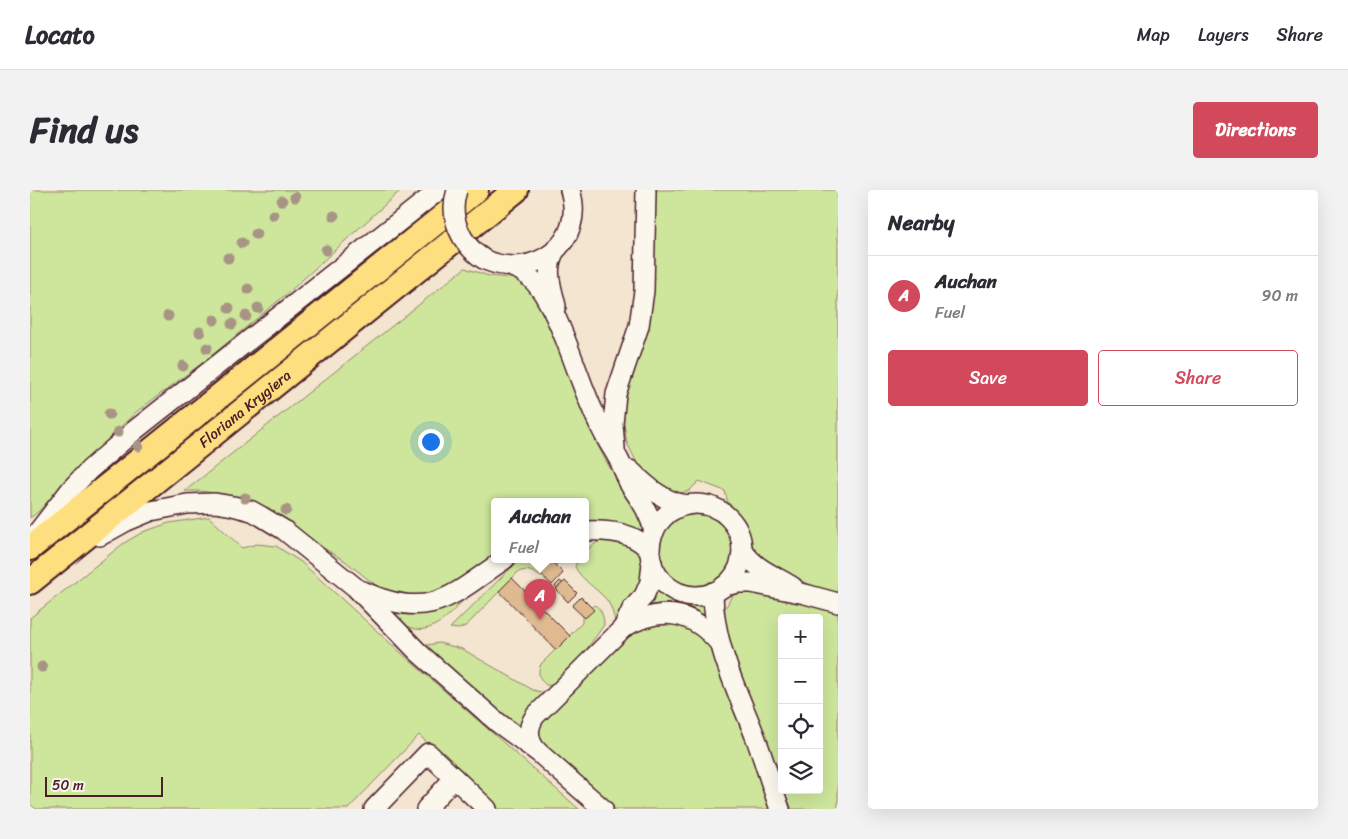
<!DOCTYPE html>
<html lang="en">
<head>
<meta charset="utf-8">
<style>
  :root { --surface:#fff; --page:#f2f2f3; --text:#2b2b33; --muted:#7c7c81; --line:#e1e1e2; --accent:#d1495b }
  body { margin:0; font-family:Sriracha,sans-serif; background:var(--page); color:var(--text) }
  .controls { position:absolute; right:15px; bottom:15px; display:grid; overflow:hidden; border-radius:5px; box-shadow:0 5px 20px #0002 }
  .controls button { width:45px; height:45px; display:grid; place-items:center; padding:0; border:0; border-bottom:1px solid var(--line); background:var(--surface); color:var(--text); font:25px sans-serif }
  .scale { position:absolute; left:15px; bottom:12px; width:118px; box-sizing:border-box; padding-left:5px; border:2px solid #4a1f2b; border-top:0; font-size:14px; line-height:18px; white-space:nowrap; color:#4a1f2b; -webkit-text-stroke:4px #fbf7ec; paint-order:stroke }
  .you { position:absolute; left:400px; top:251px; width:18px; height:18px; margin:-12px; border:4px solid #fff; border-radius:50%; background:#1a73e8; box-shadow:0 0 0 8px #1a73e833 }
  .badge { display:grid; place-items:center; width:32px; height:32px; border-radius:50%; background:var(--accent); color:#fff; font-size:16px; font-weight:700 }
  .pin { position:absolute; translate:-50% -41px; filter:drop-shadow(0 1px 2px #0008) }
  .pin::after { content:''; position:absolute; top:26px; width:18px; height:15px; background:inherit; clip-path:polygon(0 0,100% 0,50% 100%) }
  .popup { position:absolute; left:461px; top:308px; width:98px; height:65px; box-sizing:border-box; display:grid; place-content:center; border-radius:5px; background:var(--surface); filter:drop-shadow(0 1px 4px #0005); font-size:16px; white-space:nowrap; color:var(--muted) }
  .popup b { font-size:19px; color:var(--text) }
  .popup::after { content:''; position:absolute; left:50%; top:100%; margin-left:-10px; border:10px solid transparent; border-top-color:var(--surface) }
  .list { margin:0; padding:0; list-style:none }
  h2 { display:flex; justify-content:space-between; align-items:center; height:65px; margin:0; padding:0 20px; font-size:21px }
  h2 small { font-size:16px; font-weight:400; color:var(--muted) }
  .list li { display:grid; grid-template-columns:32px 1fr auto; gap:15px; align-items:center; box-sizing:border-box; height:80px; padding:0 20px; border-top:1px solid var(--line) }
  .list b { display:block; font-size:19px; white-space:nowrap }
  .list p { margin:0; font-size:16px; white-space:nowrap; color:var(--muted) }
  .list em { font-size:16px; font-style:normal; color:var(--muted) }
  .actions { display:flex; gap:10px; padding:15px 20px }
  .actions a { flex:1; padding:11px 0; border:1px solid var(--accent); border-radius:5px; text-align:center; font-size:18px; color:var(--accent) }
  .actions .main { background:var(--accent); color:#fff }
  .icon { flex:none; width:28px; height:28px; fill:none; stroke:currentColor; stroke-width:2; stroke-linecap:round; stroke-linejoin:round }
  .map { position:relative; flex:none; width:808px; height:619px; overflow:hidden; border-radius:5px }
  header { display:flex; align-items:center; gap:30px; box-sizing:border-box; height:70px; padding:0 25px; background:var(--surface); border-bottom:1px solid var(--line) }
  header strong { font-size:24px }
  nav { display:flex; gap:28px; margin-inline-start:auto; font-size:18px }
  .intro { display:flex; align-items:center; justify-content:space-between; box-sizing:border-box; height:120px; padding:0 30px }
  h1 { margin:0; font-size:35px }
  .button { padding:12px 22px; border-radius:5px; background:var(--accent); color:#fff; font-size:18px; font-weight:700 }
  main { display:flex; gap:30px; padding:0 30px }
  aside { flex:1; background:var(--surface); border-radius:5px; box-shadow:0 5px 20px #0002 }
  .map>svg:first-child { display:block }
</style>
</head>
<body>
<header>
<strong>Locato</strong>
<nav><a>Map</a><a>Layers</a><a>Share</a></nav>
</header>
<div class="intro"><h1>Find us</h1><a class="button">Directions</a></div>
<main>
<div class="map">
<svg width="808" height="619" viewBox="0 0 808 619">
  <rect width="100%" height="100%" fill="#f3e5d0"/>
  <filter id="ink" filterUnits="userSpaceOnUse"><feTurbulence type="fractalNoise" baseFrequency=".02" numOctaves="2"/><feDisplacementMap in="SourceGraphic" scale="10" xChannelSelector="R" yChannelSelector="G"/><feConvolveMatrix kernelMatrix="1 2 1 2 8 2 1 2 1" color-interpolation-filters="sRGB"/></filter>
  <g filter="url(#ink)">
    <g fill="#cee69c" stroke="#8c8264">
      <path d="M0,0H371L259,102L175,171L106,222L44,282L9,321L0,328Z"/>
      <path d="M626,0H808V404C778,395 751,383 724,368L717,340L698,313L695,301L669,291L659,301L647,304L632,300L611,281L597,253L591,218L623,90Z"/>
      <path d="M435,78L459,86L480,88L495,94L511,113L568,256L580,278L604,309L615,338L610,342L555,334V311H465V368L415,402L378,409L353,401L315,371L282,351L255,329L232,316L194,304L169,301H155Z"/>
      <circle cx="665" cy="360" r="37"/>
      <path d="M179,327L212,358L227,354L246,356L271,372L370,462L549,619H467L389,545L318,619H6L0,614V428L94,353L113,342L139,333Z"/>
      <path d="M579,348L599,353L611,365L615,382L607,404L585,431C583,423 581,415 576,409C566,398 552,390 545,377L548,369H555V361L566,353Z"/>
      <path d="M490,369H532L513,387H511C503,382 498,378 488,382L437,435L429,439L420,438Z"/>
      <path d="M625,397C645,415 651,412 675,415L679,428L604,424Z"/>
      <path d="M445,398C429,413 406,447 382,438C373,435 366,427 360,421Z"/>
      <path d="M713,400L751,407L808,423V619H762L753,600H789V428H752V596L702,475L693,422L702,406Z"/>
      <path d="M564,415C571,417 574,427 574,435L551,467L523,496L516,495C509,489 507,483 511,474L552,433V426Z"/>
      <path d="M647,431L680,449L718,545L726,581L741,619H585L515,558L507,546L510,533L594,449L616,434Z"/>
      <path d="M409,453L432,459L503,500L515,503L489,539L394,457L397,455Z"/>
    </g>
    <g fill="#dfba90" stroke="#4a1f2b">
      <path d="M508,369H514L523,378L515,386L502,374Z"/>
      <path d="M521,371L533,383L522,395L509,383Z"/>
      <path d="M482,388L540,446L526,460L469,401Z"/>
      <path d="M530,391L537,397L531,403L525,396Z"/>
      <path d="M535,391L547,403L538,412L526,399Z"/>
      <path d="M551,407L564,420L555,428L542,416Z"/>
    </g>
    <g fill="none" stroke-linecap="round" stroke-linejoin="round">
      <g stroke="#4a1f2b" stroke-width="22">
        <g id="minor">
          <path d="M526,59C514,78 521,95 526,116"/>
          <path d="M455,70C504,91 557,53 540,0"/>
          <path d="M482,77C496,81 505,91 513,103C539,146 549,196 572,240C577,251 584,260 589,270C593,278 596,287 600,295C611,311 620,323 624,342"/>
          <path d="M585,258L583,234L586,204L609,136L614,101L616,0"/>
          <path d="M600,280C618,297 632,311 657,315"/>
          <circle cx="666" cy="360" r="46"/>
          <path d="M555,341C577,340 607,342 620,362"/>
          <path d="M70,346L97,331L121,321L157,314L185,313L203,316L222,321L231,326L254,340L325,397L388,462L467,532L508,562L573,619"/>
          <path d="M3,348L41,299L59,280L105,240L409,0"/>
          <path d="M712,359C723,378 744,385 763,397"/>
          <path d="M694,396L709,393H721L775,404L808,413"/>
          <path d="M333,401C400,432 421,406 475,369"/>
          <path d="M683,402C683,453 707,500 725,546C734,570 741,595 750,619"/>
          <path d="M593,438L602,419L614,406L620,392L622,373"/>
          <path d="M507,561C497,550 497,538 505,526L593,438C630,416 662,420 690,454"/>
          <path d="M344,619L398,563L457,619"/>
          <path d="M396,619L424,588"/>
        </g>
      </g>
      <g stroke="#4a1f2b" stroke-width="28">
        <g id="major">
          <path d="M0,358L446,0"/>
          <path id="s1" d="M0,392L486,0"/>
        </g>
      </g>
      <use href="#minor" stroke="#fbf7ec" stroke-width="19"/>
      <use href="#major" stroke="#fedf80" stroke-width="24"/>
      <g stroke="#4a1f2b" stroke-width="22" stroke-linecap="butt">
        <path id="minor-bridge" d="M427,0C418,28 431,55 455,70"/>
      </g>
      <use href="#minor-bridge" stroke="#fbf7ec" stroke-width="19"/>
    </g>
    <g fill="#a89485">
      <circle cx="265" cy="7" r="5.5"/>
      <circle cx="252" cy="11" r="5.5"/>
      <circle cx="243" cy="25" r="5.5"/>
      <circle cx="304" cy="26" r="5.5"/>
      <circle cx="226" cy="44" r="5.5"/>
      <circle cx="212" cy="53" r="5.5"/>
      <circle cx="296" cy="60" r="5.5"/>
      <circle cx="198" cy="68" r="5.5"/>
      <circle cx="218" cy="99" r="5.5"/>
      <circle cx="199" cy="118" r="5.5"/>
      <circle cx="228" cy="118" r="5.5"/>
      <circle cx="138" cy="126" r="5.5"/>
      <circle cx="216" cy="126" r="5.5"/>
      <circle cx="184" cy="130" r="5.5"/>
      <circle cx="202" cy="134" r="5.5"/>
      <circle cx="170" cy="142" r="5.5"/>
      <circle cx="177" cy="158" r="5.5"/>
      <circle cx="153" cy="176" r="5.5"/>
      <circle cx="79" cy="224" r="5.5"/>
      <circle cx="88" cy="242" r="5.5"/>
      <circle cx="108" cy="256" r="5.5"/>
      <circle cx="215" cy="308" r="5.5"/>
      <circle cx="256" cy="320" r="5.5"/>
      <circle cx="12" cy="477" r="5.5"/>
    </g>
  </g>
  <g text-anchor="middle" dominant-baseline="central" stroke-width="5" stroke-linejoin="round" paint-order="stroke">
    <g font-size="15" fill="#4a1f2b" stroke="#fbf7ec">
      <text stroke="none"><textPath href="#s1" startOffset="276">Floriana Krygiera</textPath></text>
    </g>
  </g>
</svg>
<div class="controls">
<button>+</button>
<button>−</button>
<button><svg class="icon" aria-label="locate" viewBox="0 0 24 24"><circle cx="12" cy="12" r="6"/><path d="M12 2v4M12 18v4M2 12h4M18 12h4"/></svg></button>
<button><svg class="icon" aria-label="layers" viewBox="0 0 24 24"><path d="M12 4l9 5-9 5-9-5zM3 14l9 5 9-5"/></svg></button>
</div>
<div class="scale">50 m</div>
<div class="you"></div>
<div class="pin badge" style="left:510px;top:430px">A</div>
<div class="popup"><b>Auchan</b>Fuel</div>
</div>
<aside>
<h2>Nearby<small></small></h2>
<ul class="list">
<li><span class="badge">A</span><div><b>Auchan</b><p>Fuel</p></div><em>90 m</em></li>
</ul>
<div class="actions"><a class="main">Save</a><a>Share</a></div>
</aside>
</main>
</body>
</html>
